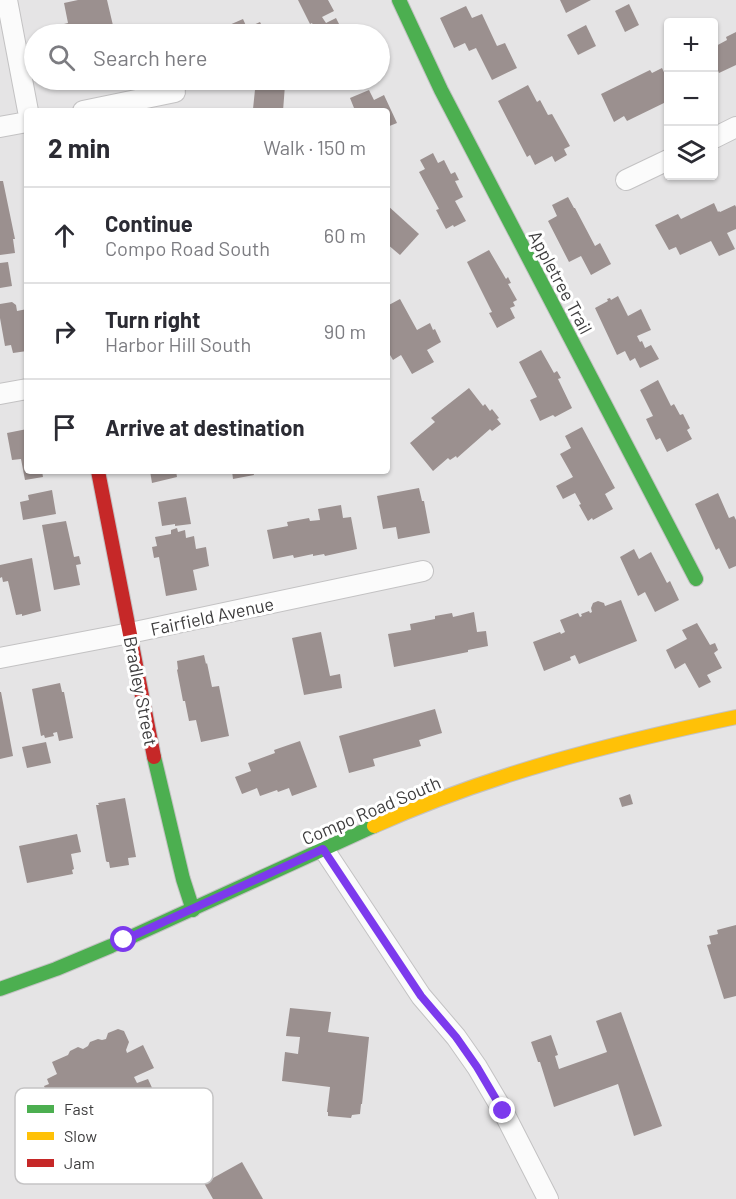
<!DOCTYPE html>
<html lang="en">
<head>
<meta charset="utf-8">
<style>
  :root { --surface:#fff; --page:#f7f7f7; --text:#2b2b33; --muted:#7c7c81; --line:#e1e1e2 }
  body { margin:0; font-family:Barlow,sans-serif; background:var(--page); color:var(--text) }
  .controls { position:absolute; right:18px; top:18px; display:grid; overflow:hidden; border-radius:6px; box-shadow:0 2px 4px #0004 }
  .controls button { width:54px; height:54px; display:grid; place-items:center; padding:0; border:0; border-bottom:2px solid var(--line); background:var(--surface); color:var(--text); font:30px sans-serif }
  .stop { position:absolute; width:18px; height:18px; margin:-14px; border:4px solid #7c3aed; border-radius:50%; background:#fff }
  .stop.end { background:#7c3aed; border-color:#fff; box-shadow:0 2px 6px #0008 }
  .list { margin:0; padding:0; list-style:none }
  h2 { display:flex; justify-content:space-between; align-items:center; height:78px; margin:0; padding:0 24px; font-size:26px }
  h2 small { font-size:20px; font-weight:400; color:var(--muted) }
  .list li { display:grid; grid-template-columns:39px 1fr auto; gap:18px; align-items:center; box-sizing:border-box; height:96px; padding:0 24px; border-top:2px solid var(--line) }
  .list b { display:block; font-size:22px; white-space:nowrap }
  .list p { margin:0; font-size:20px; white-space:nowrap; color:var(--muted) }
  .list em { font-size:20px; font-style:normal; color:var(--muted) }
  .icon { flex:none; width:33px; height:33px; fill:none; stroke:currentColor; stroke-width:2; stroke-linecap:round; stroke-linejoin:round }
  .map { position:relative; flex:none; width:736px; height:1199px; overflow:hidden }
  .search { position:absolute; background:var(--surface); box-shadow:0 2px 4px #0004; left:24px; top:24px; width:366px; height:66px; display:flex; align-items:center; gap:15px; box-sizing:border-box; padding:0 21px; border-radius:33px; color:var(--muted); font-size:22px }
  .panel { position:absolute; background:var(--surface); box-shadow:0 2px 4px #0004; left:24px; top:108px; width:366px; height:366px; border-radius:6px }
  .map>svg:first-child { display:block }
</style>
</head>
<body>
<div class="map">
<svg width="736" height="1199" viewBox="0 0 736 1199">
  <rect width="100%" height="100%" fill="#e5e4e5"/>
  <g fill="#9b908f">
    <path d="M78,0H107L115,34H67L64,24L68,23L64,3Z"/>
    <path d="M298,0H328L334,11L322,17L326,23L336,18L344,34H315L313,29H315L312,23L310,24Z"/>
    <path d="M560,0H591L566,13Z"/>
    <path d="M629,4L639,25L625,32L615,11Z"/>
    <path d="M466,6L472,18L482,14L497,46L505,43L517,68L492,80L476,48L469,51L465,43L454,48L440,18Z"/>
    <path d="M243,19L247,28L260,22L266,34H223L220,29Z"/>
    <path d="M586,25L596,46L578,55L567,35Z"/>
    <path d="M736,32V65L719,73L714,61V47L727,40L726,37Z"/>
    <path d="M662,68L668,81V97L664,99L666,102L627,121L624,116L614,122L601,94L650,70L652,73Z"/>
    <path d="M256,80H283V85H285L283,111H258V109H253Z"/>
    <path d="M528,85L537,102L540,100L548,115L552,114L570,146L564,149L567,155L555,162L552,156L535,165L530,155L527,157L498,101Z"/>
    <path d="M369,90L374,100L384,95L397,123L387,127V111H348L354,108L350,98Z"/>
    <path d="M433,153L438,163L444,160L451,174L455,172L459,180L455,181L463,197L455,201L466,221L454,227L453,225L446,229L436,210L439,209L419,172L425,169L420,160Z"/>
    <path d="M0,181H3L15,239H13L15,253L0,255Z"/>
    <path d="M568,197L574,208H575L595,246L600,243L611,264L591,275L581,256L569,262L548,221L557,216L552,205Z"/>
    <path d="M714,203L718,212L719,211L720,212L735,205L736,207V229L727,233L735,249L719,256L711,241L680,255L676,247L669,250L655,225L678,214L681,219Z"/>
    <path d="M387,205L419,234L400,255L387,244Z"/>
    <path d="M489,250L506,279L508,277L511,283L508,284L517,300L513,302L515,306L510,308L515,318L497,328L489,313L492,312L467,262Z"/>
    <path d="M8,262L12,286L0,288V263Z"/>
    <path d="M618,296L628,316L641,309L651,330L637,336L640,342L642,341L645,348L651,345L659,359L640,368L635,358L630,361L625,351L617,355L595,308L608,301L607,299L610,298L611,300Z"/>
    <path d="M400,299L417,330L430,323L433,330L435,329L441,342L427,350L434,362L412,374L401,355L393,360L387,350V306Z"/>
    <path d="M12,302L16,305L17,311L27,309V351L13,353L11,345L5,346L0,318V304Z"/>
    <path d="M541,350L554,373L557,371L561,378L558,379L572,408L555,417L553,415L540,421L530,400L537,397L519,362Z"/>
    <path d="M658,380L671,406L674,404L680,415L683,414L690,428L687,430L692,439L667,452L660,438L656,440L646,419L653,416L640,390Z"/>
    <path d="M469,388L483,406L485,404L490,411L492,409L499,418L497,419L501,424L492,431L490,429L457,458L456,456L450,460L448,458L433,471L410,443L435,422L431,418Z"/>
    <path d="M582,427L615,488L605,494L613,509L593,520L592,518L588,521L579,505L581,504L575,493L563,499L556,486L573,477L560,454L571,448L565,436Z"/>
    <path d="M27,429V471H42L43,477L25,480L21,459L12,460L7,433Z"/>
    <path d="M150,471H176L177,477L152,483Z"/>
    <path d="M232,471H253L254,475L233,479Z"/>
    <path d="M419,488L422,501H424L430,533L398,539L396,527L383,529L377,496Z"/>
    <path d="M52,490L56,514L23,520L20,502L29,500L28,495Z"/>
    <path d="M718,493L729,518L734,516L736,520V566L729,569L719,548L716,550L695,504Z"/>
    <path d="M186,497L191,524L175,526V524L162,526L158,502Z"/>
    <path d="M341,505L343,518L351,517L357,549L325,556L324,554L313,556V554L294,558L293,555L273,559L267,530L288,526L287,522L309,518L310,521L320,520L318,509Z"/>
    <path d="M66,521L74,557L79,556L81,564L76,565L80,585L54,590L42,525Z"/>
    <path d="M177,528L178,532L185,530L186,538L194,536L196,549L206,547L209,566L193,570L197,590L166,596L159,557L154,558L152,547L157,546L155,537L171,534V530Z"/>
    <path d="M634,549L639,559L651,552L667,583L670,581L679,600L655,612L645,592L638,596L620,557Z"/>
    <path d="M32,558L41,611L22,616V614L16,615L8,581L3,582L2,577L0,578V565Z"/>
    <path d="M621,600L637,641L579,664L575,655L570,657L571,660L544,671L533,642L560,632L561,634L565,632L560,620L578,613L580,617L582,616L581,614L589,611L590,613L592,612L591,608L593,603L598,601L604,603L605,606Z"/>
    <path d="M474,612L477,632L486,631L488,646L468,650V652L394,667L388,634L411,630L410,624L435,619V616L452,613L453,617Z"/>
    <path d="M697,623L710,645L715,643L718,650L714,653L722,668L707,675L711,682L699,688L685,663L675,669L666,650L687,639L682,630Z"/>
    <path d="M321,632L330,676L340,674L342,688L304,695L292,638Z"/>
    <path d="M204,655L206,664L207,663L212,687L219,686L229,736L201,742L196,720L189,721L185,701H183L177,670L178,669L177,661Z"/>
    <path d="M60,683L62,692H64L73,738L59,741L57,732L53,733L54,736L45,738L44,735L41,736L32,689Z"/>
    <path d="M0,692H1L13,756L0,759Z"/>
    <path d="M435,709L442,733L419,740L421,746L373,759L375,766L349,773L339,736Z"/>
    <path d="M300,741L317,787L292,796L289,788L278,792L277,790L260,796L257,788L242,794L235,777L251,771L248,763L275,753L274,750Z"/>
    <path d="M46,742L51,763L27,768L22,747Z"/>
    <path d="M630,794L633,804L622,807L619,798Z"/>
    <path d="M125,798L136,857L128,858L129,865L110,868L109,862H107L106,861L96,805H99L98,803Z"/>
    <path d="M77,834L81,852L71,854L74,869L72,870L73,874L27,883L19,846Z"/>
    <path d="M736,925V996L724,999L707,945L711,944L709,936L718,934L717,930Z"/>
    <path d="M290,1008L331,1012L328,1032L369,1037L362,1104H361L360,1114L352,1115L351,1118L328,1116V1112H327L330,1087L282,1081L285,1052L298,1054L300,1037L286,1036Z"/>
    <path d="M621,1012L662,1126L634,1136L618,1084L554,1107L540,1062H538L531,1042L551,1035L558,1055L555,1056L559,1069L607,1052L596,1021Z"/>
    <path d="M118,1029L124,1031L129,1042L126,1050L127,1053L143,1045L154,1068L134,1077L137,1083L148,1079L158,1101L100,1127L95,1115L68,1127L54,1096L49,1098L44,1086L49,1084L47,1079L57,1074L52,1062L68,1055L70,1051L78,1047L83,1049L88,1046L90,1042L98,1039L102,1040L106,1039L108,1033Z"/>
    <path d="M242,1162L263,1199H213L204,1183Z"/>
  </g>
  <g fill="none" stroke-linecap="round" stroke-linejoin="round">
    <g stroke="#c3c2c3" stroke-width="22">
      <g id="street">
        <path d="M7,0L28,111"/>
        <path d="M83,111L175,92"/>
        <path d="M0,127L27,122"/>
        <path d="M714,138L736,127"/>
        <path d="M626,180L668,160"/>
        <path d="M0,394L27,389"/>
        <path d="M0,658L130,633L423,571"/>
        <path d="M323,848L421,996L456,1037L477,1067L503,1111L548,1199"/>
      </g>
    </g>
    <g stroke="#c3c2c3" stroke-width="16">
      <g id="fast">
        <path d="M399,0L441,90L696,579"/>
        <path d="M154,757L183,879L193,910"/>
        <path d="M0,989L56,969L111,946L374,826"/>
      </g>
    </g>
    <g stroke="#c3c2c3" stroke-width="16">
      <path id="slow" d="M374,826C490,774 612,743 736,717"/>
    </g>
    <g stroke="#c3c2c3" stroke-width="16">
      <path id="jam" d="M98,471L154,757"/>
    </g>
    <use href="#street" stroke="#fbfbfb" stroke-width="20"/>
    <use href="#fast" stroke="#4caf50" stroke-width="14"/>
    <use href="#slow" stroke="#ffc107" stroke-width="14"/>
    <use href="#jam" stroke="#c62828" stroke-width="14"/>
  </g>
  <g fill="none" stroke-linecap="round" stroke-linejoin="round">
    <path stroke="#7c3aed" stroke-width="8" d="M124,940L323,849L421,996L456,1037L477,1067L503,1111"/>
  </g>
  <g text-anchor="middle" dominant-baseline="central" stroke-width="6" stroke-linejoin="round" paint-order="stroke">
    <g font-size="18" fill="#3d3c3d" stroke="#fff">
      <text transform="translate(561 282) rotate(62)">Appletree Trail</text>
      <text transform="translate(212 616) rotate(-12)">Fairfield Avenue</text>
      <text transform="translate(141 691) rotate(79)">Bradley Street</text>
      <text transform="translate(371 810) rotate(-23)">Compo Road South</text>
    </g>
  </g>
  <rect x="15" y="1088" width="198" height="96" rx="9" fill="#fff" stroke="#c5c4c5" stroke-width="1.5"/>
  <rect x="27" y="1105" width="27" height="8" fill="#4caf50"/>
  <rect x="27" y="1132" width="27" height="8" fill="#ffc107"/>
  <rect x="27" y="1159" width="27" height="8" fill="#c62828"/>
  <g font-size="16" fill="#3d3c3d">
    <text x="64" y="1115">Fast</text>
    <text x="64" y="1142">Slow</text>
    <text x="64" y="1169">Jam</text>
  </g>
</svg>
<div class="controls">
<button>+</button>
<button>−</button>
<button><svg class="icon" aria-label="layers" viewBox="0 0 24 24"><path d="M12 4l9 5-9 5-9-5zM3 14l9 5 9-5"/></svg></button>
</div>
<div class="stop" style="left:124px;top:940px"></div>
<div class="stop end" style="left:503px;top:1111px"></div>
<div class="search"><svg class="icon" aria-label="search" viewBox="0 0 24 24"><circle cx="10" cy="10" r="6"/><path d="M15 15l6 6"/></svg>Search here</div>
<section class="panel">
<h2>2 min<small>Walk · 150 m</small></h2>
<ul class="list">
<li><svg class="icon" aria-label="ahead" viewBox="0 0 24 24"><path d="M12 20V5M6 11l6-6 6 6"/></svg><div><b>Continue</b><p>Compo Road South</p></div><em>60 m</em></li>
<li><svg class="icon" aria-label="right" viewBox="0 0 24 24"><path d="M7 20v-9h11M14 6l5 5-5 5"/></svg><div><b>Turn right</b><p>Harbor Hill South</p></div><em>90 m</em></li>
<li><svg class="icon" aria-label="arrive" viewBox="0 0 24 24"><path d="M6 21V4h12l-3 4 3 4H6"/></svg><div><b>Arrive at destination</b></div></li>
</ul>
</section>
</div>
</body>
</html>
